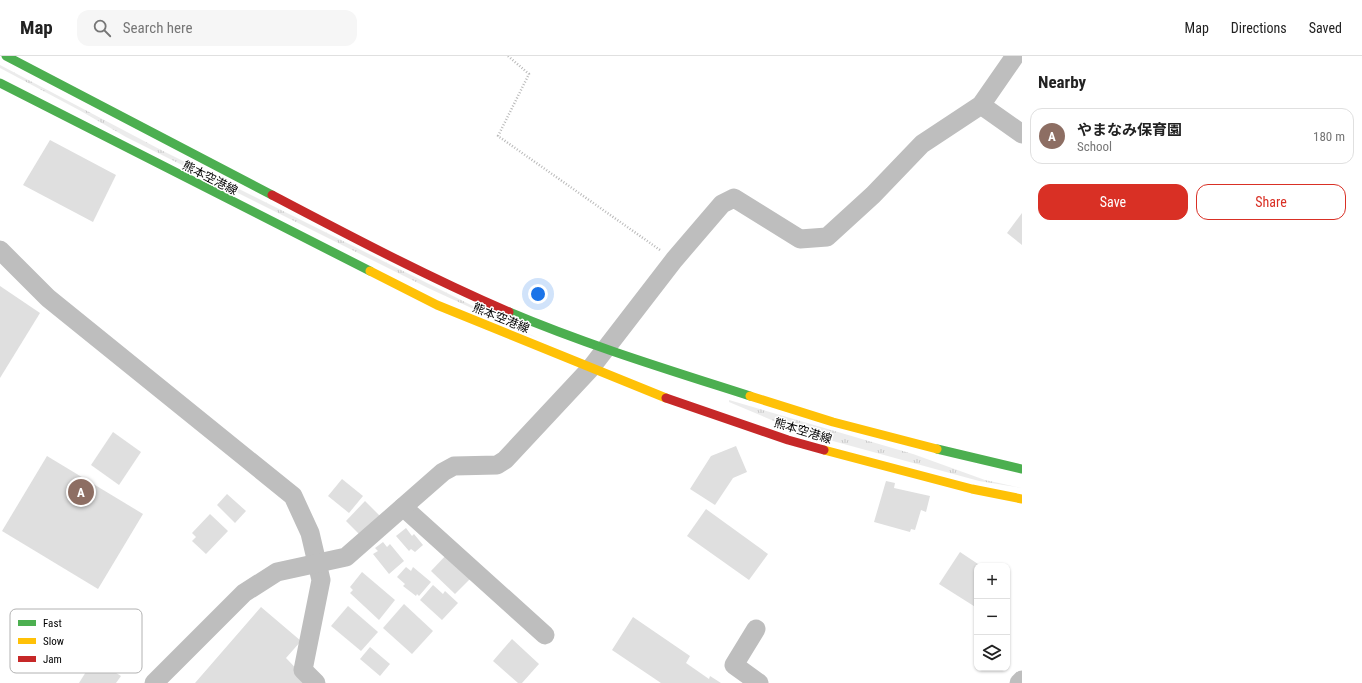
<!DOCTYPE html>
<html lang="en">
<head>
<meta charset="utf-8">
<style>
  :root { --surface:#fff; --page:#f6f6f6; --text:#222; --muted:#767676; --line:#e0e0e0; --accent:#d93025 }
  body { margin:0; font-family:"Roboto Condensed","Noto Sans JP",sans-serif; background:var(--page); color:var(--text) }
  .controls { position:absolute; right:12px; bottom:12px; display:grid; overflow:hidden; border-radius:8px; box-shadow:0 1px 3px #0004 }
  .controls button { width:36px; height:36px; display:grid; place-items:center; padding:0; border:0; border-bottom:1px solid var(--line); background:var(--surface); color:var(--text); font:20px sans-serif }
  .you { position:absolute; left:538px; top:238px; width:14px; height:14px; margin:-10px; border:3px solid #fff; border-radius:50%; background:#1a73e8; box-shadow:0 0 0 6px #1a73e833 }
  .badge { display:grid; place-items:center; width:26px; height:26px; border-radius:50%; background:var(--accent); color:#fff; font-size:13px; font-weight:700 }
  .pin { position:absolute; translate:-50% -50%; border:2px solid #fff; box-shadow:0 1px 4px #0006 }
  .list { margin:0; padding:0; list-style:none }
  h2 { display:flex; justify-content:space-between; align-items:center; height:52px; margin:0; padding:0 16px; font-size:17px }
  h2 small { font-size:13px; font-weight:400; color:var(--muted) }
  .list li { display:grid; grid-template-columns:26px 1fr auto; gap:12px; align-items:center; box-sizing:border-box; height:56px; margin:0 8px 8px; padding:0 8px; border:1px solid var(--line); border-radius:12px }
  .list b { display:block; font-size:15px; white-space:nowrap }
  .list p { margin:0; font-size:13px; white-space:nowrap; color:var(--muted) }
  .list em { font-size:13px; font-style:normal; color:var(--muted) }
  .actions { display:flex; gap:8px; padding:12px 16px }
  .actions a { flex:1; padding:9px 0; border:1px solid var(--accent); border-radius:12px; text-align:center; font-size:14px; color:var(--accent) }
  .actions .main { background:var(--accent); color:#fff }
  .icon { flex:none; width:22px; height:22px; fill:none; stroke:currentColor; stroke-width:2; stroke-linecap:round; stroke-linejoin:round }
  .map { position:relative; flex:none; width:1022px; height:627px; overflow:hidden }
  header { display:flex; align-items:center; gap:24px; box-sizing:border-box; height:56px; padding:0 20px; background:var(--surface); border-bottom:1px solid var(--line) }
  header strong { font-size:19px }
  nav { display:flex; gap:22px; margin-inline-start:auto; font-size:14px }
  .search { width:280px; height:36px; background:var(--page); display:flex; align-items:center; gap:10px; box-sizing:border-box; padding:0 14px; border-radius:12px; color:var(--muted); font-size:15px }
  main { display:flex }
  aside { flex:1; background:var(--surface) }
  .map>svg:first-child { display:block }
</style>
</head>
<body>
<header>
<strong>Map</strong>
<div class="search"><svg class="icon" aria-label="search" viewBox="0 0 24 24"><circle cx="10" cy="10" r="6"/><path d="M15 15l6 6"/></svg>Search here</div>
<nav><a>Map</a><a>Directions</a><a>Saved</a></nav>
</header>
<main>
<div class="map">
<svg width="1022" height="627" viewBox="0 0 1022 627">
  <defs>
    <pattern id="grass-tufts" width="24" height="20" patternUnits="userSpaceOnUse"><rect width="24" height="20" fill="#ececec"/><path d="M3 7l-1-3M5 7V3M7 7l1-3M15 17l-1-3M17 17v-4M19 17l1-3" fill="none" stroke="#c9c9c9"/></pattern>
  </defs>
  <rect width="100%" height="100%" fill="#fff"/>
  <g fill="url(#grass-tufts)">
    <path d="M0,9L163,95L539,283L428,232L126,81L79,54L0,12Z"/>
    <path d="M729,344L913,398L985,424L1022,432L979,425L800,376L729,346Z"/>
  </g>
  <g fill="#dfdfdf">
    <path d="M50,84L116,119L93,166L23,129Z"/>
    <path d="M1022,157V189L1007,177Z"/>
    <path d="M0,230L40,257L0,322Z"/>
    <path d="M113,376L141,396L119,429L91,409Z"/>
    <path d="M736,390L747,416L733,422L715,449L690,433L711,400Z"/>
    <path d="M47,400L143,458L98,533L2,475Z"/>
    <path d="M342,423L363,440L349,457L328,440Z"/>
    <path d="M886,425L895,427L894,432L930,440L926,456L921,454L915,474L911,473L910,476L874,466Z"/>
    <path d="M227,438L246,455L235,467L217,449Z"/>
    <path d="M365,445L380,460L361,480L346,465Z"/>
    <path d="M706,453L768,498L749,524L687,480Z"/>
    <path d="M210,458L228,475L206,498L192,485L196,481L192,477Z"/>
    <path d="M406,472L412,480L414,478L423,489L415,496L411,493L409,495L396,480Z"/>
    <path d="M383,486L387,491L390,488L404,505L389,518L373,498L378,495L375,492Z"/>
    <path d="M450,495L474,519L455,538L431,515Z"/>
    <path d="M960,496L981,510H977V552L939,528Z"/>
    <path d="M406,511L411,515L413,511L431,526L419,540L417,538L416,540L403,530L405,528L397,521Z"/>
    <path d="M362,516L395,544L379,564L350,537L353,534L350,531Z"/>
    <path d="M433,529L443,538L445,535L458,547L442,564L420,544Z"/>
    <path d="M404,548L433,575L412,598L383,572Z"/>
    <path d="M348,550L378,576L361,595L331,570Z"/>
    <path d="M261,551L301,585L286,602L310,627H195Z"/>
    <path d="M633,561L690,600L686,607L709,623L710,620L721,627H661L612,594Z"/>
    <path d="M512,583L539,608L522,627H518L493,605Z"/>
    <path d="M370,591L390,608L380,620L360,603Z"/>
    <path d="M94,603L121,620L116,627H79Z"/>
  </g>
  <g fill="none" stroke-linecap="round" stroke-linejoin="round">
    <path stroke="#b9b9b9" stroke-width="2.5" stroke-dasharray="1 2" stroke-linecap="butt" d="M508,0L529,18L498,80L660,194"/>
    <g stroke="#bebebe" stroke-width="19">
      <path d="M981,49L1022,78"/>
      <path d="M0,194L48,242L293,440L310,477L321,524L303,614L316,627"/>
      <path d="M403,451L545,579"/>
      <path d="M756,573L734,609L759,627"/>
      <path d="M154,627L244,537L277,516L346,501L443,416L454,410L497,409L505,404L590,313L674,204L722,148L734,142L800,183L827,181L873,139L922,88L981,49L1015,0"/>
      <path d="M1019,627L1022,624"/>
    </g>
    <g stroke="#4caf50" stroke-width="9">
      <path d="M6,0L272,139"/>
      <path d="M0,27L370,215"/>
      <path d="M509,256C587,289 669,314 750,340"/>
      <path d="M937,393L1022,413"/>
    </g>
    <g stroke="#ffc107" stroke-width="9">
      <path d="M370,215L437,249L666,342"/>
      <path d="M750,340L833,366L937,393"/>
      <path d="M824,394L972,433L1022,443"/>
    </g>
    <g stroke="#c62828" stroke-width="9">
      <path d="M272,139C350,180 428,221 509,256"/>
      <path d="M666,342L788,384L824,394"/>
    </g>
  </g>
  <g text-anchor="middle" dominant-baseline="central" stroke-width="3" stroke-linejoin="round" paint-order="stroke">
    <g font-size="12" fill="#000" stroke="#fff">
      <text transform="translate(210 122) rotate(27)">熊本空港線</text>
      <text transform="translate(501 262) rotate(22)">熊本空港線</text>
      <text transform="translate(803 375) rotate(17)">熊本空港線</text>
    </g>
  </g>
  <rect x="10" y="553" width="132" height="64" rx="6" fill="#fff" stroke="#b2b2b2" stroke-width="1"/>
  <rect x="18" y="564" width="18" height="6" fill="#4caf50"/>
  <rect x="18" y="582" width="18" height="6" fill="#ffc107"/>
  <rect x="18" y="600" width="18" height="6" fill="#c62828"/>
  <g font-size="11" fill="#000">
    <text x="43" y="571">Fast</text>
    <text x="43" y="589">Slow</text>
    <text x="43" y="607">Jam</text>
  </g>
</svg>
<div class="controls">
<button>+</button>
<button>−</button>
<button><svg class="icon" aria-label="layers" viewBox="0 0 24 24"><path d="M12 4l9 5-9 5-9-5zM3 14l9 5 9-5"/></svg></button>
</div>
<div class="you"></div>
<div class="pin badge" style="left:81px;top:436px;background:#8d6e63">A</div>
</div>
<aside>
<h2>Nearby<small></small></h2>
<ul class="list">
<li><span class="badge" style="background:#8d6e63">A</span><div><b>やまなみ保育園</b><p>School</p></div><em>180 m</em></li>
</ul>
<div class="actions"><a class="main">Save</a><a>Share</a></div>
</aside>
</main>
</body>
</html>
